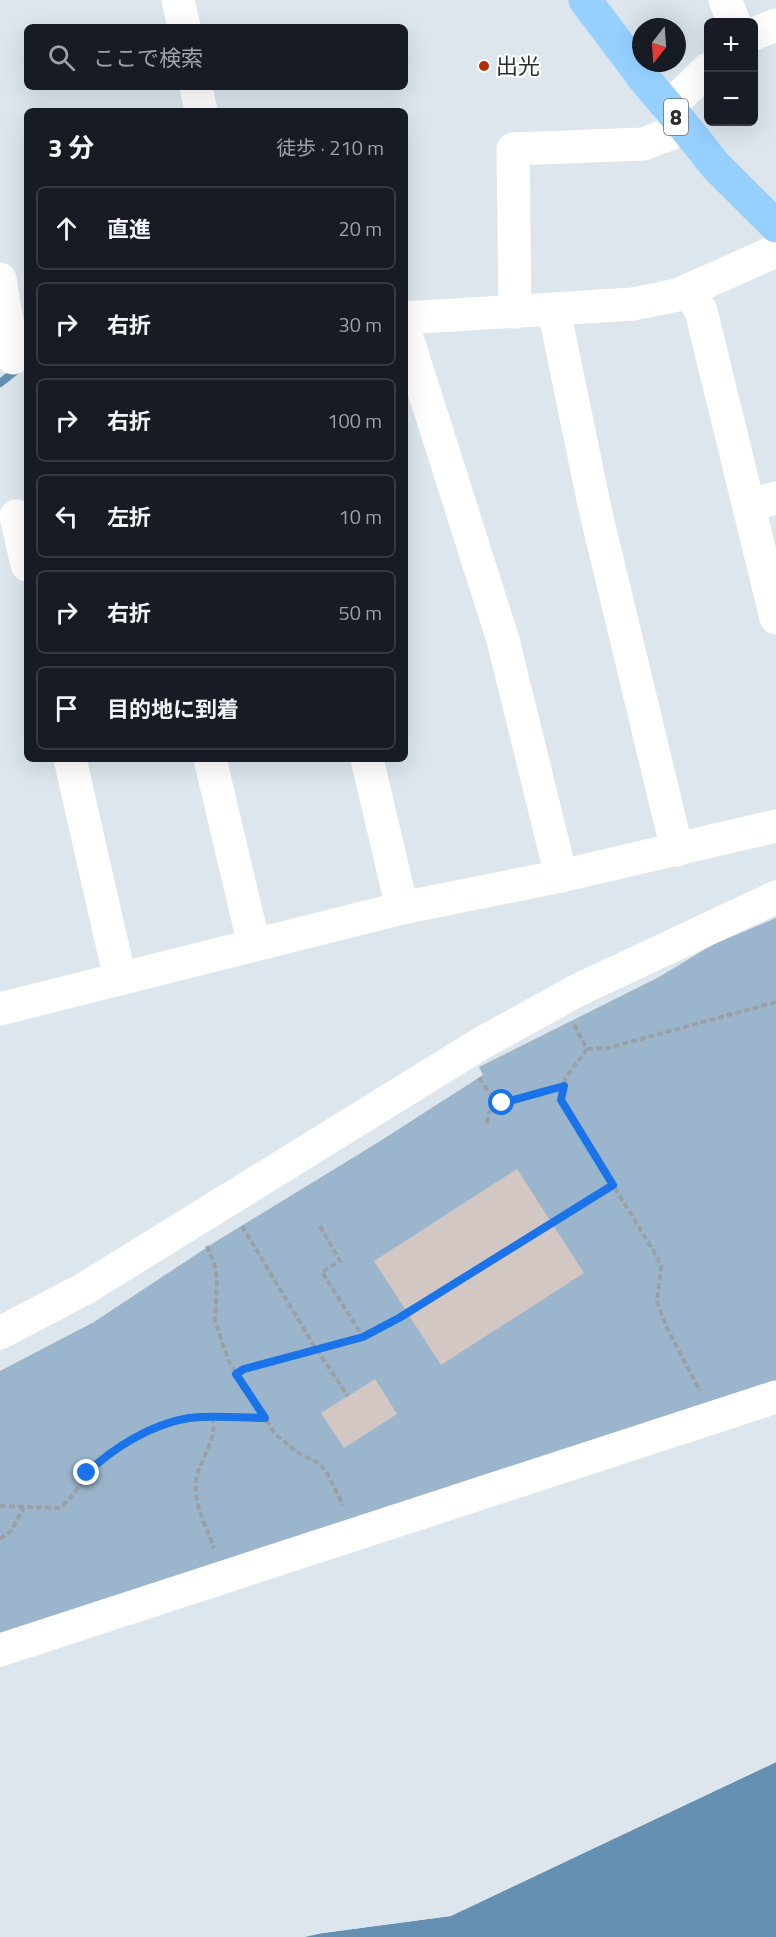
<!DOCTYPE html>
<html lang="ja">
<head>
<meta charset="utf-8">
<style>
  :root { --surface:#171b24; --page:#20242c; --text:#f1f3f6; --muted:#9ea1a6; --line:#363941 }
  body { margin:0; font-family:"Titillium Web","Noto Sans JP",sans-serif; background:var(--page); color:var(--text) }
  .controls { position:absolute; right:18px; top:18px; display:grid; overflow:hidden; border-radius:9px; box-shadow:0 6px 24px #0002 }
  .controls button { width:54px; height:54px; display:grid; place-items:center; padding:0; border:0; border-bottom:2px solid var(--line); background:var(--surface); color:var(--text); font:30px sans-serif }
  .compass { position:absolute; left:632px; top:18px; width:54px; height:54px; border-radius:50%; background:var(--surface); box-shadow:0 6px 24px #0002; rotate:197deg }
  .stop { position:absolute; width:18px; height:18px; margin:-14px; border:4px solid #1a73e8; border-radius:50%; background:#fff }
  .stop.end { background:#1a73e8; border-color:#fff; box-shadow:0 2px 6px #0008 }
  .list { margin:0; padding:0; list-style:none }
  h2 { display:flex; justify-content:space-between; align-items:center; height:78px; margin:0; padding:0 24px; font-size:26px }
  h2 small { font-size:20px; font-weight:400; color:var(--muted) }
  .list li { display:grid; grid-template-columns:39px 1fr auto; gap:18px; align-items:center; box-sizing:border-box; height:84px; margin:0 12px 12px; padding:0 12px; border:2px solid var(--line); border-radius:9px }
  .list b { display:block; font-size:22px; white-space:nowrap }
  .list em { font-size:20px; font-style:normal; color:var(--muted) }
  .icon { flex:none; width:33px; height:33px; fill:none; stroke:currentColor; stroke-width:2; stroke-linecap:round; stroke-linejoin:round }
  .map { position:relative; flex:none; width:776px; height:1937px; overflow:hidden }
  .search { position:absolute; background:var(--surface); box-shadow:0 6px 24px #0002; left:24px; top:24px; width:384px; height:66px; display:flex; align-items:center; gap:15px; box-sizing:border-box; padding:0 21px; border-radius:9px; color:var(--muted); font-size:22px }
  .panel { position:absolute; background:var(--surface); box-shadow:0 6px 24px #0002; left:24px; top:108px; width:384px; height:654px; border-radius:9px }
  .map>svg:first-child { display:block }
</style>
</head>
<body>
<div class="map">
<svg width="776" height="1937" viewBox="0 0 776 1937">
  <rect width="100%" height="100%" fill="#dde6ed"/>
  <path fill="#9bb6cc" d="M776,918V1386L0,1642V1371L94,1322L215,1242L377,1143L483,1075L479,1067L659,977L712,945Z"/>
  <path fill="#6690b2" d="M776,1762V1937H305L323,1933L451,1916Z"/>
  <path fill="#dde6ed" d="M776,1759V1762L772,1764L450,1916L323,1933V1930L450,1913Z"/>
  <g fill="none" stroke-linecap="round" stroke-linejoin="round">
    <path stroke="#6690b2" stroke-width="8" d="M0,383L19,368"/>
  </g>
  <g fill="#d3c7c4">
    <path d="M517,1169L584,1273L441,1365L374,1261Z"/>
    <path d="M375,1379L397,1414L344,1448L321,1413Z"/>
  </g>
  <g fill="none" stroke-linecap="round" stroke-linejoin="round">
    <g stroke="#99a0a6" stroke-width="4" stroke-dasharray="6 3" stroke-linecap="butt">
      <path d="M574,1025L587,1049L565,1079L561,1100L653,1250L661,1266L657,1302L666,1326L700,1391"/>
      <path d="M587,1049L608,1048L776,1002"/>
      <path d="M479,1078L498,1105"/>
      <path d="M487,1123L489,1112L502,1103L564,1086"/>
      <path d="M242,1226L316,1349L348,1396"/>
      <path d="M320,1226L340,1261L322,1272L363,1337"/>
      <path d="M207,1246L215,1266L217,1284L215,1320L228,1360L275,1434L297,1452L318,1463L326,1471L343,1505"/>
      <path d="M236,1374L244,1369L363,1337L399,1318L613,1185"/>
      <path d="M212,1417C219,1439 199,1460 196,1480C193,1503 206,1526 214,1548"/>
      <path d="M0,1506L58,1508C75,1499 86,1472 101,1459C125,1440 159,1423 189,1418C214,1415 240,1418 264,1418"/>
      <path d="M0,1539L11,1531L24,1507"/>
    </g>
    <g stroke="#fff" stroke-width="33">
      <path d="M178,0L184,27"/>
      <path d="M725,0L734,22"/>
      <path d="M754,34L776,25"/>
      <path d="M196,87L201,111"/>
      <path d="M668,108L708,69"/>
      <path d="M0,279L13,358"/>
      <path d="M688,290L701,311L776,618"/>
      <path d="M554,310L595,509L677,850"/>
      <path d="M515,312L513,149L643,144L670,134L684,126"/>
      <path d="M405,318L633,304L677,295L776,251"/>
      <path d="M405,331L503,640L561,876"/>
      <path d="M750,505L776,498"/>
      <path d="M16,516L27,565"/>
      <path d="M70,759L120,979"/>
      <path d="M210,759L254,945"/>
      <path d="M367,759L402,908"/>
      <path d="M0,1009L402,908L561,876L776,826"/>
      <path d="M0,1333L84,1289L480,1044L578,990L776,897"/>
      <path d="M0,1650L776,1397"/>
    </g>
    <path stroke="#95d0ff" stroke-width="33" d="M585,0L646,81L684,126L716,166L776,226"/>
  </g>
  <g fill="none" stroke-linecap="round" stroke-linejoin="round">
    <path stroke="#1a73e8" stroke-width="8" d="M87,1473C114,1447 152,1424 189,1418C214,1415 240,1418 265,1418L236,1374L244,1369L363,1337L399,1318L613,1185L561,1100L564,1086L502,1103"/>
  </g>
  <circle fill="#b62b01" stroke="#fff" stroke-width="2" cx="484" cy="66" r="6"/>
  <g text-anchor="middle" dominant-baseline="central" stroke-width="4.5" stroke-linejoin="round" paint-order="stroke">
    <rect fill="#fff" stroke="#6a6d6f" stroke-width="1.5" x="664" y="99" width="24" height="36" rx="4.5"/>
    <g font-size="21" font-weight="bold" fill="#2a2e31">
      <text x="676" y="117">8</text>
    </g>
    <g font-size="22" fill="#2a2e31" stroke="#fff" text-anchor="start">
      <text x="496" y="66">出光</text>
    </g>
  </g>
</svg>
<div class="controls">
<button>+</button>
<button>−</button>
</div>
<svg class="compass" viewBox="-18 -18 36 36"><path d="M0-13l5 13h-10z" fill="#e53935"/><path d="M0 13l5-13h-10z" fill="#9ea1a6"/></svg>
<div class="stop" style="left:502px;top:1103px"></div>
<div class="stop end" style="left:87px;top:1473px"></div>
<div class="search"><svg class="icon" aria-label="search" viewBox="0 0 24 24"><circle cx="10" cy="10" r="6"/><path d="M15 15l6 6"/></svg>ここで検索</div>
<section class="panel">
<h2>3 分<small>徒歩 · 210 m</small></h2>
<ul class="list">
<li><svg class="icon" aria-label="ahead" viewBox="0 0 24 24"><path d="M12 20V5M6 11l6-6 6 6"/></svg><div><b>直進</b></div><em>20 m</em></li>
<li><svg class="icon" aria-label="right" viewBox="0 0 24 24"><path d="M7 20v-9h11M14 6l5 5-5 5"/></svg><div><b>右折</b></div><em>30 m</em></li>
<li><svg class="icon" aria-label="right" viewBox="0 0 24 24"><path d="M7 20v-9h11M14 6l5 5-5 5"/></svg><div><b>右折</b></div><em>100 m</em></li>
<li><svg class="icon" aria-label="left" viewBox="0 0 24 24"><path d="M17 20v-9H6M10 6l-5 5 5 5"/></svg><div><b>左折</b></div><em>10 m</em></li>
<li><svg class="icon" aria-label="right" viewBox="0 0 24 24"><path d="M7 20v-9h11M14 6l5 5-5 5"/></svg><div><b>右折</b></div><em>50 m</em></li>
<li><svg class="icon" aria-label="arrive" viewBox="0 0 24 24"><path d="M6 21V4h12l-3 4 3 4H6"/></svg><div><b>目的地に到着</b></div></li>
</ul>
</section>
</div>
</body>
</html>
